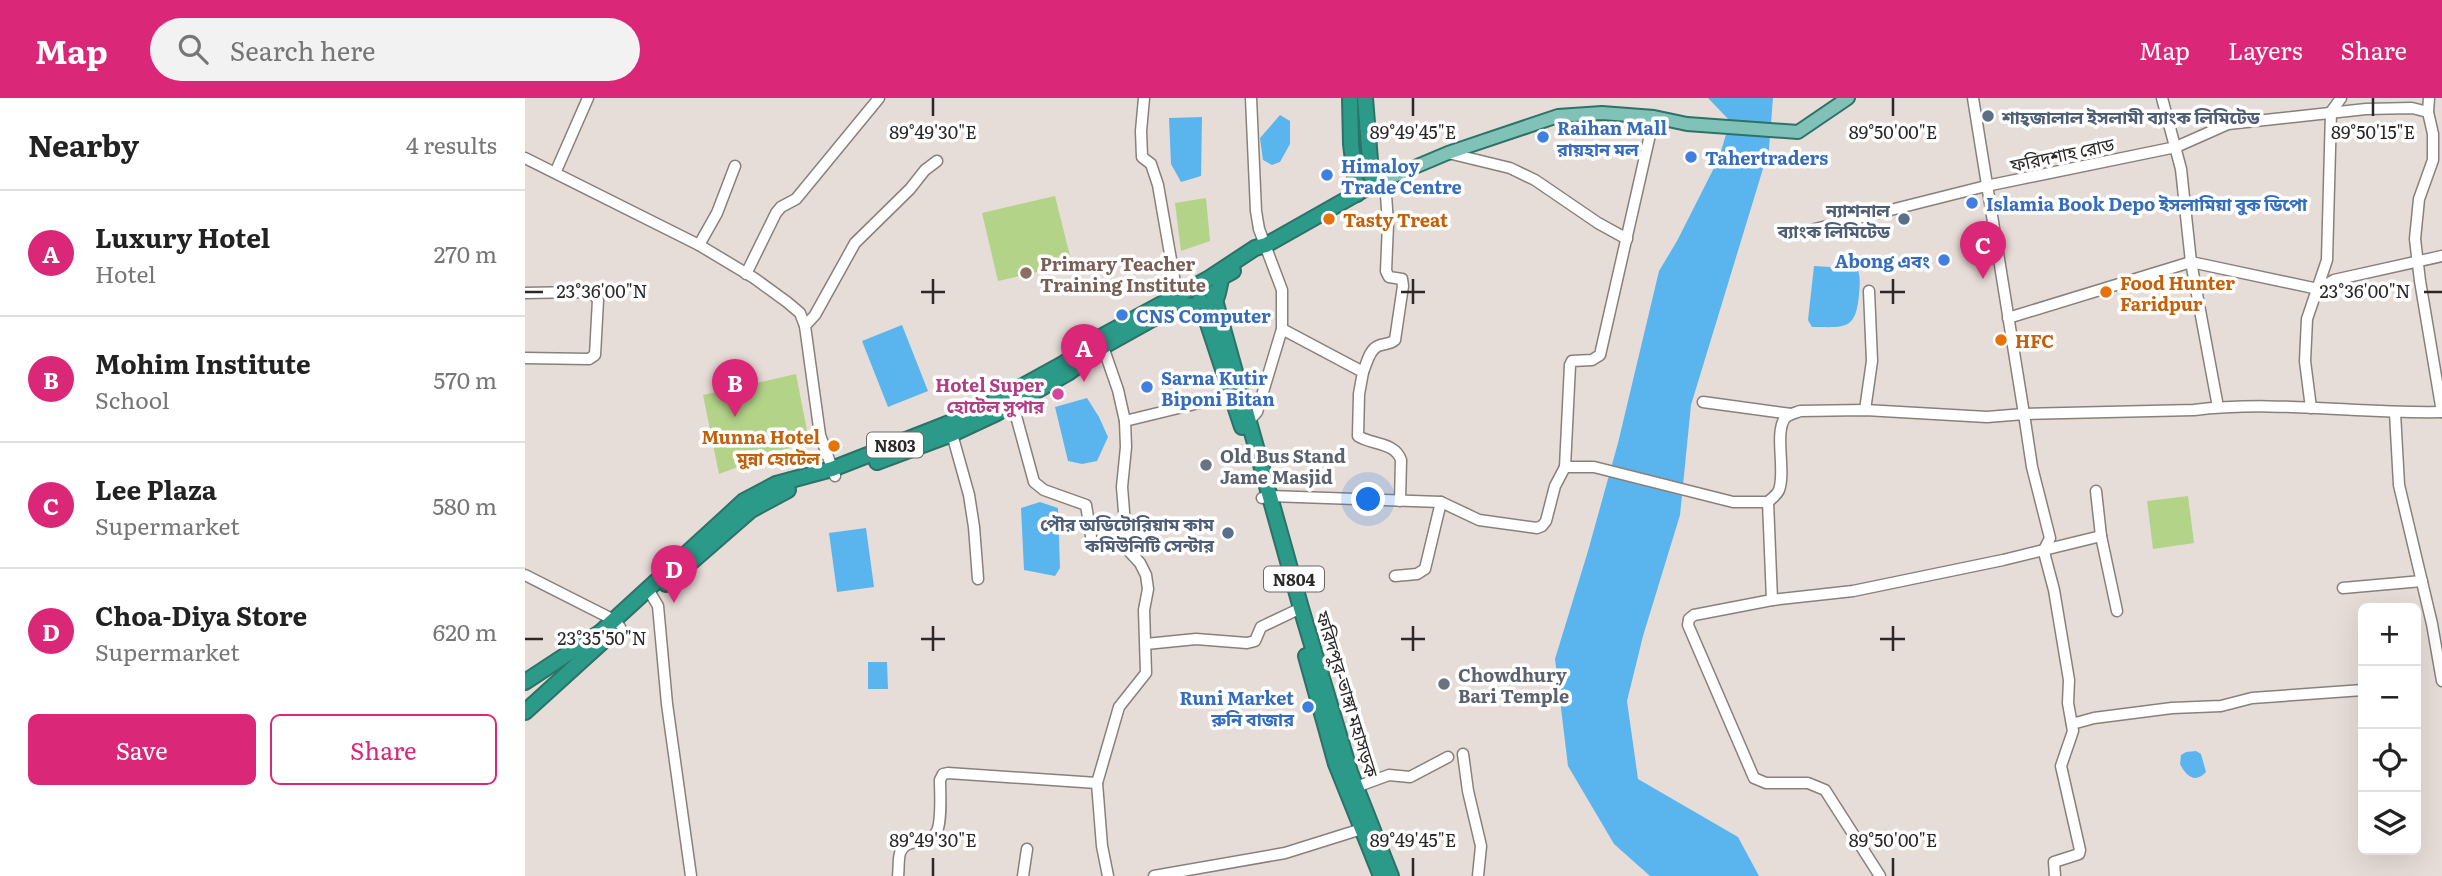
<!DOCTYPE html>
<html lang="en">
<head>
<meta charset="utf-8">
<style>
  :root { --surface:#fff; --page:#f2f2f2; --text:#222; --muted:#767676; --line:#e0e0e0; --accent:#db2777 }
  body { margin:0; font-family:Literata,"Noto Sans Bengali",serif; background:var(--page); color:var(--text) }
  .controls { position:absolute; right:21px; bottom:21px; display:grid; overflow:hidden; border-radius:10px; box-shadow:0 7px 28px #0002 }
  .controls button { width:63px; height:63px; display:grid; place-items:center; padding:0; border:0; border-bottom:2px solid var(--line); background:var(--surface); color:var(--text); font:35px sans-serif }
  .you { position:absolute; left:844px; top:402px; width:24px; height:24px; margin:-18px; border:5px solid #fff; border-radius:50%; background:#1a73e8; box-shadow:0 0 0 10px #1a73e833 }
  .badge { display:grid; place-items:center; width:46px; height:46px; border-radius:50%; background:var(--accent); color:#fff; font-size:23px; font-weight:700 }
  .pin { position:absolute; translate:-50% -58px; filter:drop-shadow(0 2px 4px #0008) }
  .pin::after { content:''; position:absolute; top:37px; width:24px; height:21px; background:inherit; clip-path:polygon(0 0,100% 0,50% 100%) }
  .list { margin:0; padding:0; list-style:none }
  h2 { display:flex; justify-content:space-between; align-items:center; height:91px; margin:0; padding:0 28px; font-size:30px }
  h2 small { font-size:23px; font-weight:400; color:var(--muted) }
  .list li { display:grid; grid-template-columns:46px 1fr auto; gap:21px; align-items:center; box-sizing:border-box; height:126px; padding:0 28px; border-top:2px solid var(--line) }
  .list b { display:block; font-size:26px; white-space:nowrap }
  .list p { margin:0; font-size:23px; white-space:nowrap; color:var(--muted) }
  .list em { font-size:23px; font-style:normal; color:var(--muted) }
  .actions { display:flex; gap:14px; padding:21px 28px }
  .actions a { flex:1; padding:16px 0; border:2px solid var(--accent); border-radius:10px; text-align:center; font-size:24px; color:var(--accent) }
  .actions .main { background:var(--accent); color:#fff }
  .icon { flex:none; width:38px; height:38px; fill:none; stroke:currentColor; stroke-width:2; stroke-linecap:round; stroke-linejoin:round }
  .map { position:relative; flex:none; width:1917px; height:778px; overflow:hidden }
  header { display:flex; align-items:center; gap:42px; box-sizing:border-box; height:98px; padding:0 35px; background:var(--accent); color:#fff }
  header strong { font-size:33px }
  nav { display:flex; gap:38px; margin-inline-start:auto; font-size:24px }
  .search { width:490px; height:63px; background:var(--page); display:flex; align-items:center; gap:18px; box-sizing:border-box; padding:0 24px; border-radius:38px; color:var(--muted); font-size:26px }
  main { display:flex }
  aside { flex:1; background:var(--surface) }
  .map>svg:first-child { display:block }
</style>
</head>
<body>
<header>
<strong>Map</strong>
<div class="search"><svg class="icon" aria-label="search" viewBox="0 0 24 24"><circle cx="10" cy="10" r="6"/><path d="M15 15l6 6"/></svg>Search here</div>
<nav><a>Map</a><a>Layers</a><a>Share</a></nav>
</header>
<main>
<aside>
<h2>Nearby<small>4 results</small></h2>
<ul class="list">
<li><span class="badge">A</span><div><b>Luxury Hotel</b><p>Hotel</p></div><em>270 m</em></li>
<li><span class="badge">B</span><div><b>Mohim Institute</b><p>School</p></div><em>570 m</em></li>
<li><span class="badge">C</span><div><b>Lee Plaza</b><p>Supermarket</p></div><em>580 m</em></li>
<li><span class="badge">D</span><div><b>Choa-Diya Store</b><p>Supermarket</p></div><em>620 m</em></li>
</ul>
<div class="actions"><a class="main">Save</a><a>Share</a></div>
</aside>
<div class="map">
<svg width="1917" height="778" viewBox="0 0 1917 778">
  <rect width="100%" height="100%" fill="#e7ddd8"/>
  <g fill="#b2d388">
    <path d="M530,98L547,166L473,183L457,115Z"/>
    <path d="M681,100L685,143L656,153L650,105Z"/>
    <path d="M271,276L284,343L194,376L178,297Z"/>
    <path d="M1663,398L1669,445L1628,451L1622,403Z"/>
  </g>
  <g fill="#5ab5ee">
    <path d="M1183,0H1248L1244,51L1166,307L1155,417L1118,538L1102,603L1113,681L1213,739L1234,778H1125L1089,746L1043,668L1030,561L1063,453L1093,345L1134,173L1152,143L1194,60L1205,23Z"/>
    <path d="M755,17L765,23V46L755,64L747,67L738,62L735,40Z"/>
    <path d="M677,19L676,78L656,84L646,66L644,20Z"/>
    <path d="M1319,166L1331,168C1336,178 1335,185 1334,196C1331,233 1320,229 1287,229L1283,222L1289,168L1305,169L1306,171Z"/>
    <path d="M377,227L403,293L363,309L337,243Z"/>
    <path d="M562,300L574,319L583,339L572,363L557,366L543,363L530,309Z"/>
    <path d="M515,404L533,410L535,470L530,478L499,472L496,410Z"/>
    <path d="M341,430L349,489L312,494L304,435Z"/>
    <path d="M343,564H362L363,591H343Z"/>
    <path d="M1671,653L1676,656L1681,674C1670,686 1661,678 1655,666L1656,657L1661,654Z"/>
  </g>
  <g fill="none" stroke-linecap="round" stroke-linejoin="round">
    <g stroke="#89807c" stroke-width="13">
      <g id="minor">
        <path d="M619,0L616,33L617,59L626,66L633,87L652,196"/>
        <path d="M726,0L731,113L734,131L757,192V231L838,274L834,296L833,338C847,347 870,344 876,362L875,403"/>
        <path d="M1448,0L1499,316L1669,312C1751,302 1835,316 1917,314"/>
        <path d="M1637,0L1656,71L1666,164L1693,309"/>
        <path d="M1904,0L1903,14L1908,36V62L1894,101L1890,141L1895,183L1917,314"/>
        <path d="M923,55L985,70L1010,82L1073,125L1102,141"/>
        <path d="M0,60L174,147L229,180L262,204L275,215L280,228L295,337L310,378"/>
        <path d="M31,73L63,0"/>
        <path d="M1274,135L1461,88L1651,49L1703,26L1841,11L1887,10L1903,14"/>
        <path d="M174,147L192,115L210,68"/>
        <path d="M221,176L251,115L256,109L271,101L354,0"/>
        <path d="M0,195L56,194L69,197L73,202L70,257L64,261L0,260"/>
        <path d="M1483,220L1666,164L1793,191L1809,182L1917,158"/>
        <path d="M280,228L290,217L330,145L385,91L400,72L412,63"/>
        <path d="M576,243L593,292L600,323L601,349L597,389L602,451L615,465L621,477L623,491L619,512L621,575L594,609L572,685L577,748L583,778"/>
        <path d="M838,274C842,265 844,252 853,248C860,245 864,247 870,242L878,188L877,181L864,179L861,173L863,126L860,82"/>
        <path d="M1178,304L1266,316"/>
        <path d="M488,307L509,384L519,392L561,407L566,438"/>
        <path d="M1786,310L1780,263L1782,221L1802,162L1806,14L1816,0"/>
        <path d="M1340,312L1347,263L1344,193"/>
        <path d="M1870,315L1874,387L1907,526L1917,583"/>
        <path d="M725,322L732,314L757,231"/>
        <path d="M600,323L707,297"/>
        <path d="M427,336L444,397L449,429L453,481"/>
        <path d="M1040,369L1045,267L1047,263L1067,262L1075,257L1129,19"/>
        <path d="M1571,393L1576,438L1592,513"/>
        <path d="M737,400L745,398L916,404L954,422L1012,430L1017,428L1021,423L1030,388L1040,369H1069L1208,404H1243"/>
        <path d="M0,477L89,522L95,529"/>
        <path d="M870,478L892,476L900,471L916,404"/>
        <path d="M1818,490L1897,483"/>
        <path d="M123,491L133,508L142,606L166,778"/>
        <path d="M1247,502L1243,404C1247,400 1252,397 1254,392C1261,373 1249,335 1260,320C1264,316 1270,315 1275,313L1340,312L1462,319L1499,316L1507,369L1525,440L1519,452L1520,458L1529,492L1544,582L1543,605L1548,633L1536,668L1555,752L1554,756L1529,764L1530,778"/>
        <path d="M621,546L671,541L722,545L730,543L736,529L776,510"/>
        <path d="M1547,626L1569,620L1647,610L1696,608L1727,600L1838,592"/>
        <path d="M938,656L943,693L956,748L953,778"/>
        <path d="M831,689L864,677L885,679L923,659"/>
        <path d="M373,778C374,771 373,762 375,755C380,739 404,748 412,733C417,722 415,695 415,682L418,676L423,675L572,685"/>
        <path d="M498,778L502,751"/>
        <path d="M629,778L760,755L843,729"/>
        <path d="M1355,778L1300,692L1283,685H1241L1229,680L1163,527L1164,521L1169,517L1247,502L1328,493L1478,462L1576,438"/>
      </g>
    </g>
    <g stroke="#2c7267" stroke-width="16">
      <path id="major" d="M847,87L923,55L1033,18L1077,15L1129,19L1162,26L1273,34L1323,0"/>
    </g>
    <g stroke="#2c7267" stroke-width="18">
      <g id="highway">
        <path d="M825,0L826,46L832,96"/>
        <path d="M688,195L776,510L825,674L866,778"/>
        <path d="M675,202L717,329"/>
        <path d="M352,364L427,336L472,315L543,275L579,248L649,209C661,204 682,213 690,203C694,197 694,186 697,179L708,173"/>
        <path d="M141,486L226,412L263,392"/>
        <path d="M781,558L811,666L856,778"/>
        <path d="M0,584L76,534L219,403L251,386L307,371L445,317L538,266L574,240L683,181L730,150L741,147L847,87L840,0"/>
        <path d="M0,614L87,535"/>
      </g>
    </g>
    <use href="#minor" stroke="#fff" stroke-width="10"/>
    <use href="#major" stroke="#80c2b8" stroke-width="12"/>
    <use href="#highway" stroke="#2c9a89" stroke-width="14"/>
  </g>
  <path fill="none" stroke="#2c2827" stroke-width="2.5" d="M408,0V18M888,0V18M1368,0V18M1848,0V18M408,181V206M888,181V206M1368,181V206M0,194H18M396,194H420M876,194H900M1355,194H1380M1899,194H1917M408,528V553M888,528V553M1368,528V553M0,541H18M396,541H420M876,541H900M1355,541H1380M408,760V778M888,760V778M1368,760V778"/>
  <g fill="#5c6f8a" stroke="#fff" stroke-width="2.5">
    <circle cx="1463" cy="18" r="7"/>
    <circle cx="1379" cy="121" r="7"/>
    <circle cx="703" cy="435" r="7"/>
  </g>
  <g fill="#3f7fe0" stroke="#fff" stroke-width="2.5">
    <circle cx="1018" cy="39" r="7"/>
    <circle cx="1166" cy="59" r="7"/>
    <circle cx="802" cy="77" r="7"/>
    <circle cx="1447" cy="105" r="7"/>
    <circle cx="1419" cy="162" r="7"/>
    <circle cx="597" cy="217" r="7"/>
    <circle cx="622" cy="289" r="7"/>
    <circle cx="783" cy="609" r="7"/>
  </g>
  <g fill="#e8710a" stroke="#fff" stroke-width="2.5">
    <circle cx="804" cy="121" r="7"/>
    <circle cx="1581" cy="194" r="7"/>
    <circle cx="1476" cy="242" r="7"/>
    <circle cx="309" cy="348" r="7"/>
  </g>
  <circle fill="#8d6e63" stroke="#fff" stroke-width="2.5" cx="501" cy="175" r="7"/>
  <circle fill="#d1479c" stroke="#fff" stroke-width="2.5" cx="533" cy="296" r="7"/>
  <g fill="#6b7280" stroke="#fff" stroke-width="2.5">
    <circle cx="681" cy="367" r="7"/>
    <circle cx="919" cy="586" r="7"/>
  </g>
  <g text-anchor="middle" dominant-baseline="central" stroke-width="7" stroke-linejoin="round" paint-order="stroke">
    <g fill="#fff" stroke="#6b6868" stroke-width="2">
      <rect x="342" y="334.5" width="56" height="25" rx="5"/>
      <rect x="739" y="468.5" width="60" height="25" rx="5"/>
    </g>
    <g font-size="16" font-weight="bold" fill="#2c2827">
      <text x="370" y="347">N803</text>
      <text x="769" y="481">N804</text>
    </g>
    <g font-size="18" font-weight="bold" fill="#4e5e75" stroke="#fff" text-anchor="end">
      <text x="1477" y="18" text-anchor="start">শাহ্জালাল ইসলামী ব্যাংক লিমিটেড</text>
      <text x="1365" y="111">ন্যাশনাল<tspan x="1365" dy="21">ব্যাংক লিমিটেড</tspan></text>
      <text x="689" y="425">পৌর অডিটোরিয়াম কাম<tspan x="689" dy="21">কমিউনিটি সেন্টার</tspan></text>
    </g>
    <g font-size="18" font-weight="bold" fill="#366cbe" stroke="#fff" text-anchor="start">
      <text x="1032" y="29">Raihan Mall<tspan x="1032" dy="21">রায়হান মল</tspan></text>
      <text x="1180" y="59">Tahertraders</text>
      <text x="816" y="67">Himaloy<tspan x="816" dy="21">Trade Centre</tspan></text>
      <text x="1461" y="105">Islamia Book Depo ইসলামিয়া বুক ডিপো</text>
      <text x="1405" y="162" text-anchor="end">Abong এবং</text>
      <text x="611" y="217">CNS Computer</text>
      <text x="636" y="279">Sarna Kutir<tspan x="636" dy="21">Biponi Bitan</tspan></text>
      <text x="769" y="599" text-anchor="end">Runi Market<tspan x="769" dy="21">রুনি বাজার</tspan></text>
    </g>
    <g font-size="18" fill="#2c2827" stroke="#fff">
      <text transform="translate(1537 56) rotate(-12)">ফরিদশাহ রোড</text>
      <text transform="translate(823 596) rotate(73)">ফরিদপুর-ভাঙ্গা মহাসড়ক</text>
    </g>
    <g font-size="18" font-weight="bold" fill="#c56008" stroke="#fff" text-anchor="start">
      <text x="818" y="121">Tasty Treat</text>
      <text x="1595" y="184">Food Hunter<tspan x="1595" dy="21">Faridpur</tspan></text>
      <text x="1490" y="242">HFC</text>
      <text x="295" y="338" text-anchor="end">Munna Hotel<tspan x="295" dy="21">মুন্না হোটেল</tspan></text>
    </g>
    <g font-size="18" font-weight="bold" fill="#785e54" stroke="#fff" text-anchor="start">
      <text x="515" y="165">Primary Teacher<tspan x="515" dy="21">Training Institute</tspan></text>
    </g>
    <g font-size="18" font-weight="bold" fill="#b23c85" stroke="#fff" text-anchor="end">
      <text x="519" y="286">Hotel Super<tspan x="519" dy="21">হোটেল সুপার</tspan></text>
    </g>
    <g font-size="18" font-weight="bold" fill="#5b616d" stroke="#fff" text-anchor="start">
      <text x="695" y="357">Old Bus Stand<tspan x="695" dy="21">Jame Masjid</tspan></text>
      <text x="933" y="576">Chowdhury<tspan x="933" dy="21">Bari Temple</tspan></text>
    </g>
  </g>
  <g font-size="18" text-anchor="middle" fill="#2c2827" stroke="#fff" stroke-width="7" stroke-linejoin="round" paint-order="stroke">
    <text x="408" y="41">89°49'30"E</text>
    <text x="888" y="41">89°49'45"E</text>
    <text x="1368" y="41">89°50'00"E</text>
    <text x="1848" y="41">89°50'15"E</text>
    <text x="77" y="200">23°36'00"N</text>
    <text x="1840" y="200">23°36'00"N</text>
    <text x="77" y="547">23°35'50"N</text>
    <text x="408" y="749">89°49'30"E</text>
    <text x="888" y="749">89°49'45"E</text>
    <text x="1368" y="749">89°50'00"E</text>
  </g>
</svg>
<div class="controls">
<button>+</button>
<button>−</button>
<button><svg class="icon" aria-label="locate" viewBox="0 0 24 24"><circle cx="12" cy="12" r="6"/><path d="M12 2v4M12 18v4M2 12h4M18 12h4"/></svg></button>
<button><svg class="icon" aria-label="layers" viewBox="0 0 24 24"><path d="M12 4l9 5-9 5-9-5zM3 14l9 5 9-5"/></svg></button>
</div>
<div class="you"></div>
<div class="pin badge" style="left:559px;top:284px">A</div>
<div class="pin badge" style="left:210px;top:319px">B</div>
<div class="pin badge" style="left:1458px;top:181px">C</div>
<div class="pin badge" style="left:149px;top:505px">D</div>
</div>
</main>
</body>
</html>
